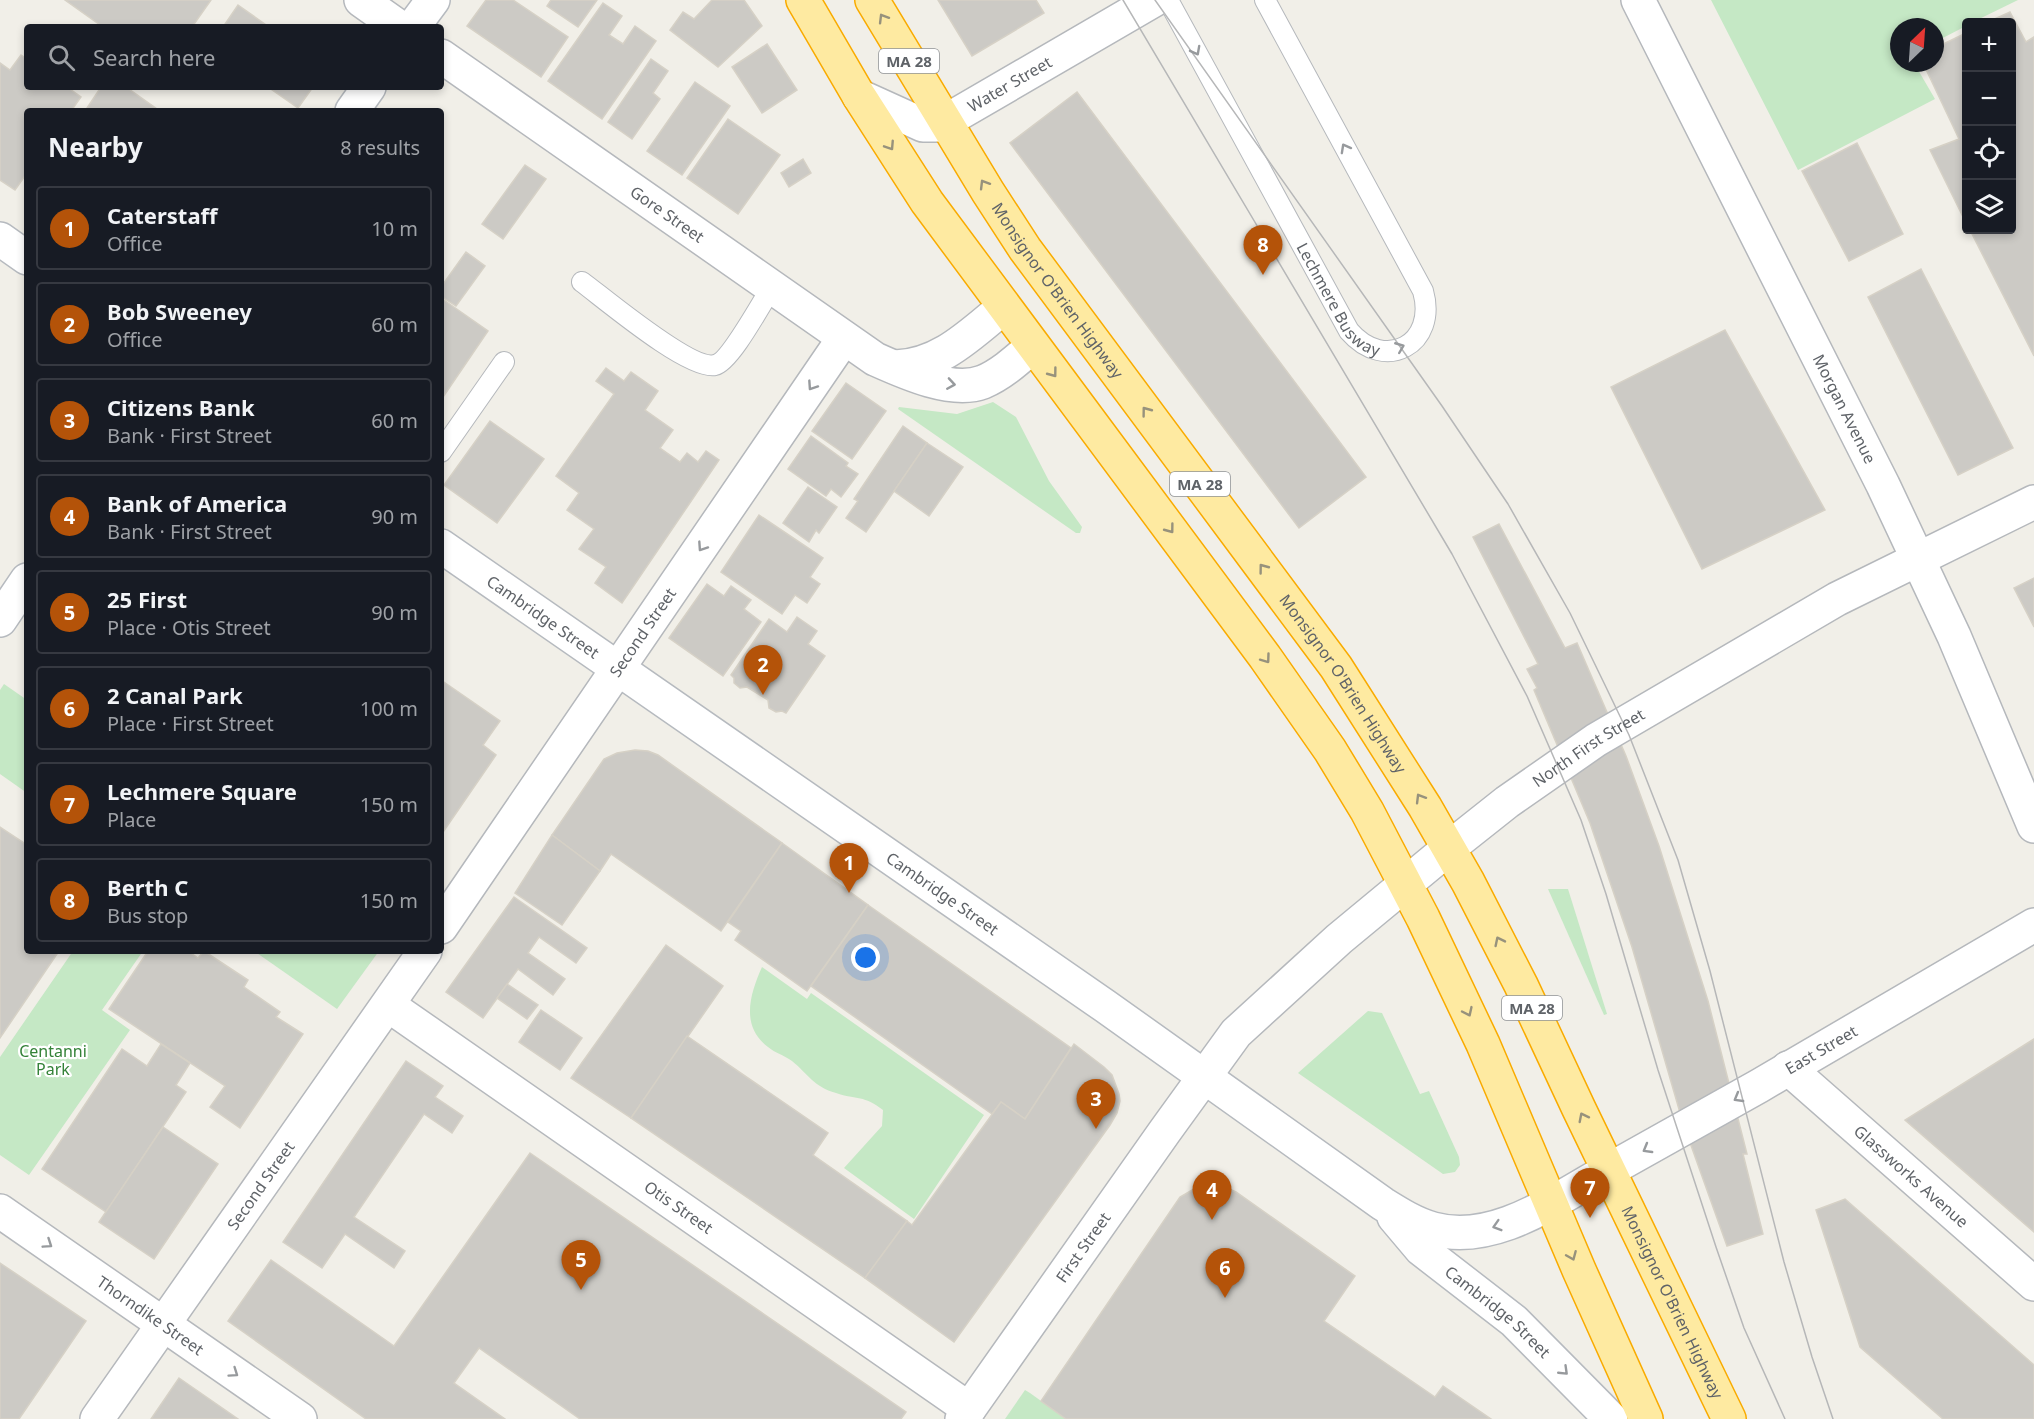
<!DOCTYPE html>
<html lang="en">
<head>
<meta charset="utf-8">
<style>
  :root { --surface:#171b24; --page:#242831; --text:#f1f3f6; --muted:#9ea1a6; --line:#363941; --accent:#b45309 }
  body { margin:0; font-family:"Noto Sans",sans-serif; background:var(--page); color:var(--text) }
  .controls { position:absolute; right:18px; top:18px; display:grid; overflow:hidden; border-radius:6px; box-shadow:0 3px 9px #0003 }
  .controls button { width:54px; height:54px; display:grid; place-items:center; padding:0; border:0; border-bottom:2px solid var(--line); background:var(--surface); color:var(--text); font:30px sans-serif }
  .compass { position:absolute; left:1890px; top:18px; width:54px; height:54px; border-radius:50%; background:var(--surface); box-shadow:0 3px 9px #0003; rotate:25deg }
  .you { position:absolute; left:866px; top:958px; width:21px; height:21px; margin:-15px; border:4px solid #fff; border-radius:50%; background:#1a73e8; box-shadow:0 0 0 9px #1a73e833 }
  .badge { display:grid; place-items:center; width:39px; height:39px; border-radius:50%; background:var(--accent); color:#fff; font-size:20px; font-weight:700 }
  .pin { position:absolute; translate:-50% -50px; filter:drop-shadow(0 2px 3px #0008) }
  .pin::after { content:''; position:absolute; top:32px; width:21px; height:18px; background:inherit; clip-path:polygon(0 0,100% 0,50% 100%) }
  .list { margin:0; padding:0; list-style:none }
  h2 { display:flex; justify-content:space-between; align-items:center; height:78px; margin:0; padding:0 24px; font-size:26px }
  h2 small { font-size:20px; font-weight:400; color:var(--muted) }
  .list li { display:grid; grid-template-columns:39px 1fr auto; gap:18px; align-items:center; box-sizing:border-box; height:84px; margin:0 12px 12px; padding:0 12px; border:2px solid var(--line); border-radius:6px }
  .list b { display:block; font-size:22px; white-space:nowrap }
  .list p { margin:0; font-size:20px; white-space:nowrap; color:var(--muted) }
  .list em { font-size:20px; font-style:normal; color:var(--muted) }
  .icon { flex:none; width:33px; height:33px; fill:none; stroke:currentColor; stroke-width:2; stroke-linecap:round; stroke-linejoin:round }
  .map { position:relative; flex:none; width:2034px; height:1419px; overflow:hidden }
  .search { position:absolute; background:var(--surface); box-shadow:0 3px 9px #0003; left:24px; top:24px; width:420px; height:66px; display:flex; align-items:center; gap:15px; box-sizing:border-box; padding:0 21px; border-radius:6px; color:var(--muted); font-size:22px }
  .panel { position:absolute; background:var(--surface); box-shadow:0 3px 9px #0003; left:24px; top:108px; width:420px; height:846px; border-radius:6px }
  .map>svg:first-child { display:block }
</style>
</head>
<body>
<div class="map">
<svg width="2034" height="1419" viewBox="0 0 2034 1419">
  <rect width="100%" height="100%" fill="#f1efe8"/>
  <g fill="#c5e8c5">
    <path d="M1711,0H2018L1973,22H1966V26L1935,42V27H1899V63H1914L1935,99L1798,170Z"/>
    <path d="M993,402L1016,417L1049,481L1082,527L1080,533H1076L898,409L899,407L957,414Z"/>
    <path d="M4,684L27,700V793L0,774V690Z"/>
    <path d="M1548,889H1568L1607,1014L1604,1015Z"/>
    <path d="M73,951H143L102,1010L130,1030L29,1175L0,1155V1057Z"/>
    <path d="M254,951H379L337,1009Z"/>
    <path d="M762,967L807,999L811,993L984,1115L914,1219L844,1168L882,1126L883,1110C864,1095 857,1100 836,1093C814,1087 808,1074 792,1061C784,1055 775,1053 768,1047C740,1026 750,994 762,967Z"/>
    <path d="M1368,1011L1382,1013L1420,1094L1429,1091L1459,1157L1460,1165L1455,1172L1443,1174L1298,1073Z"/>
    <path d="M1025,1390L1030,1393L1066,1419H1005Z"/>
  </g>
  <g fill="#cccac5" stroke="#d6d1c6" stroke-width="1.5">
    <path d="M65,0H211L192,27H103Z"/>
    <path d="M486,0H513L568,37L541,77L467,26Z"/>
    <path d="M551,0H597L578,27L547,6Z"/>
    <path d="M712,0H744L762,26L718,67L670,30L683,12L694,19Z"/>
    <path d="M938,0H1036L1044,13L972,56Z"/>
    <path d="M603,3L622,16L609,35L623,44L635,26L656,41L602,119L548,81Z"/>
    <path d="M238,5L269,27H223Z"/>
    <path d="M2010,12L2026,42L2034,37V356L1970,230H2012V22H1988Z"/>
    <path d="M1966,33V223L1930,150L1959,139L1923,63H1935V48Z"/>
    <path d="M767,44L797,90L762,113L732,67Z"/>
    <path d="M21,55L27,59V87H67L81,97L71,111H27V173L15,190L0,180V63L10,70Z"/>
    <path d="M651,59L668,71L653,93L660,99L632,139L608,122Z"/>
    <path d="M695,82L730,106L682,175L647,151Z"/>
    <path d="M101,87H126L157,109L156,111H85Z"/>
    <path d="M268,87H313L298,108Z"/>
    <path d="M1077,92L1366,477L1299,528L1010,143Z"/>
    <path d="M728,119L780,155L738,214L687,178Z"/>
    <path d="M1857,143L1903,234L1849,261L1802,171Z"/>
    <path d="M803,159L811,173L789,187L781,173Z"/>
    <path d="M525,165L546,179L503,239L482,224Z"/>
    <path d="M466,252L485,266L456,306L441,296V287Z"/>
    <path d="M1921,269L2013,448L1958,475L1868,297Z"/>
    <path d="M441,298L488,331L441,400Z"/>
    <path d="M1725,330L1825,510L1702,569L1611,387Z"/>
    <path d="M606,368L624,381L631,372L658,391L645,410L673,430L660,448L680,462L687,453L698,462L706,451L719,460L622,603L595,583L606,567L579,549L594,529L567,510L579,493L556,476L614,394L596,381Z"/>
    <path d="M846,383L886,411L852,459L812,431Z"/>
    <path d="M490,421L544,459L497,523L444,485Z"/>
    <path d="M903,426L927,443L866,532L846,518L858,501L854,499Z"/>
    <path d="M811,436L848,463L846,466L858,474L841,497L831,489L826,496L788,469Z"/>
    <path d="M927,443L963,467L929,516L894,491Z"/>
    <path d="M808,487L837,507L819,533L816,530L809,542L783,523Z"/>
    <path d="M759,515L823,558L810,577L820,584L807,603L795,595L782,614L721,572Z"/>
    <path d="M1499,524L1565,648L1577,643L1626,756L1659,846L1708,1001L1747,1154H1743L1763,1234L1727,1246L1683,1123L1632,947L1590,823L1534,690L1537,688L1527,669L1538,664L1473,537Z"/>
    <path d="M2034,578V627L2014,588Z"/>
    <path d="M707,584L724,596L731,586L751,600L744,609L761,622L723,676L669,638Z"/>
    <path d="M797,617L817,631L808,644L825,656L786,713L782,711L776,712L769,708L768,700L747,687L740,688L734,683V678L731,675L769,619L787,632Z"/>
    <path d="M441,680L500,721L483,745L496,755L441,835Z"/>
    <path d="M635,750L648,751L658,755L782,843L721,931L611,854L600,871L552,835L604,759L617,753Z"/>
    <path d="M0,827L27,845V951H59L0,1038Z"/>
    <path d="M552,835L600,871L562,925L515,893Z"/>
    <path d="M782,843L868,905L807,991L735,940L741,931L728,922Z"/>
    <path d="M514,897L587,948L576,963L539,937L528,953L565,979L553,995L518,969L483,1018L446,992Z"/>
    <path d="M868,905L1071,1048L1025,1119L1001,1102L992,1114L811,986Z"/>
    <path d="M666,945L723,986L631,1118L571,1078Z"/>
    <path d="M148,951H188L198,958L204,951L248,980L244,987L280,1012L276,1017L303,1034L240,1128L210,1107L225,1086L109,1009Z"/>
    <path d="M507,984L538,1005L527,1019L497,998Z"/>
    <path d="M541,1010L582,1038L560,1070L519,1042Z"/>
    <path d="M687,1036L828,1133L813,1155L907,1221L865,1278L631,1118Z"/>
    <path d="M2034,1039V1232L1905,1120Z"/>
    <path d="M161,1044L190,1063L176,1085L186,1092L106,1212L42,1169L122,1049L147,1066Z"/>
    <path d="M1074,1044L1104,1067L1112,1075L1119,1094L1120,1101L1117,1113L1110,1125L954,1342L865,1278L907,1221L912,1225L1001,1102L1025,1119Z"/>
    <path d="M406,1061L443,1086L435,1097L463,1116L452,1133L424,1114L354,1217L405,1251L394,1268L345,1234L322,1268L283,1242Z"/>
    <path d="M163,1127L218,1164L154,1259L99,1222Z"/>
    <path d="M530,1153L906,1412L901,1419H580L479,1348L454,1383L505,1419H366L228,1321L271,1260L394,1346Z"/>
    <path d="M1208,1185L1227,1188L1236,1192L1355,1276L1324,1321L1435,1397L1443,1386L1491,1419H1066L1041,1401L1180,1197L1194,1189Z"/>
    <path d="M1845,1199L2034,1365V1419H1943L1860,1347L1816,1210Z"/>
    <path d="M0,1263L86,1321L19,1419H0Z"/>
    <path d="M179,1378L238,1419H151Z"/>
  </g>
  <g fill="none" stroke-linecap="round" stroke-linejoin="round">
    <g stroke="#b5b8bc" stroke-width="22">
      <g id="service">
        <path id="s1" d="M1168,0L1349,331C1385,373 1438,344 1423,291L1265,0"/>
        <path d="M582,282C605,299 690,371 715,365C730,362 762,302 772,287"/>
        <path d="M441,452L504,362"/>
      </g>
    </g>
    <g stroke="#b5b8bc" stroke-width="36">
      <g id="minor">
        <path id="s2" d="M1638,0L1883,485L1954,636L2034,826"/>
        <path id="s3" d="M859,96L923,125H939L1154,0"/>
        <path id="s4" d="M1449,848L1507,802L1596,740L1837,599L2034,502"/>
        <path id="s5" d="M441,927L844,338"/>
        <path id="s6" d="M388,1005L969,1409"/>
        <path id="s7" d="M1788,1068L2034,1284"/>
        <path id="s8" d="M1609,1170L1759,1086L2034,925"/>
        <path id="s9" d="M0,1211L300,1419"/>
        <path id="s10" d="M97,1419L425,951"/>
      </g>
    </g>
    <g stroke="#b5b8bc" stroke-width="36">
      <g id="tertiary">
        <path d="M361,0L399,27"/>
        <path id="s11" d="M441,56L875,359C904,372 952,394 983,382C1002,374 1018,359 1033,346"/>
        <path d="M895,367C940,366 971,334 1004,307"/>
        <path id="s12" d="M962,1419L1165,1131L1236,1033L1339,939L1449,848"/>
      </g>
    </g>
    <g stroke="#b6babf" stroke-width="36">
      <g id="secondary">
        <path d="M413,27L433,0"/>
        <path d="M352,111L369,87"/>
        <path d="M0,239L27,258"/>
        <path id="s13" d="M441,546L1105,1006L1383,1204C1399,1214 1415,1224 1433,1229C1495,1246 1557,1198 1609,1170"/>
        <path d="M0,620L27,580"/>
        <path id="s14" d="M1394,1217L1421,1249L1514,1321L1611,1419"/>
      </g>
    </g>
    <g stroke="#f9ab00" stroke-width="36">
      <g id="trunk">
        <path d="M803,0L859,96L927,202L1265,657L1330,750L1367,811L1423,918L1483,1044L1579,1270L1646,1419"/>
        <path id="s15" d="M872,0L988,192L1025,249L1336,667L1425,807L1468,882L1521,985L1579,1109L1729,1419"/>
      </g>
    </g>
    <use href="#service" stroke="#fff" stroke-width="20"/>
    <use href="#minor" stroke="#fff" stroke-width="33"/>
    <use href="#tertiary" stroke="#fff" stroke-width="33"/>
    <use href="#secondary" stroke="#fff" stroke-width="33"/>
    <use href="#trunk" stroke="#feeaa1" stroke-width="33"/>
    <g stroke="#b6b7b8" stroke-width="1.5">
      <path d="M1123,0L1452,554L1527,696L1581,820L1606,894L1658,1070L1716,1247L1744,1328L1785,1419"/>
      <path d="M1155,0L1442,406L1508,504L1570,613L1604,683L1629,735L1678,860L1710,971L1784,1262L1812,1357L1833,1419"/>
    </g>
  </g>
  <defs><path id="oneway-chevron" d="M-2-3.5L2.5 0L-2 3.5" fill="none" stroke-width="1.6" stroke-linecap="round" stroke-linejoin="round" transform="scale(1.5)"/></defs>
  <g stroke="#97927c">
    <use href="#oneway-chevron" transform="translate(883 18) rotate(-121)"/>
    <use href="#oneway-chevron" transform="translate(890 146) rotate(57)"/>
    <use href="#oneway-chevron" transform="translate(984 184) rotate(-121)"/>
    <use href="#oneway-chevron" transform="translate(1053 373) rotate(53)"/>
    <use href="#oneway-chevron" transform="translate(1146 411) rotate(-127)"/>
    <use href="#oneway-chevron" transform="translate(1170 529) rotate(53)"/>
    <use href="#oneway-chevron" transform="translate(1263 568) rotate(-127)"/>
    <use href="#oneway-chevron" transform="translate(1266 659) rotate(54)"/>
    <use href="#oneway-chevron" transform="translate(1420 798) rotate(-121)"/>
    <use href="#oneway-chevron" transform="translate(1499 941) rotate(-116)"/>
    <use href="#oneway-chevron" transform="translate(1468 1012) rotate(65)"/>
    <use href="#oneway-chevron" transform="translate(1583 1117) rotate(-117)"/>
    <use href="#oneway-chevron" transform="translate(1572 1256) rotate(67)"/>
  </g>
  <g stroke="#979a9d">
    <use href="#oneway-chevron" transform="translate(1196 51) rotate(62)"/>
    <use href="#oneway-chevron" transform="translate(1345 148) rotate(-119)"/>
    <use href="#oneway-chevron" transform="translate(1400 347) rotate(-22)"/>
    <use href="#oneway-chevron" transform="translate(951 384) rotate(9)"/>
    <use href="#oneway-chevron" transform="translate(812 386) rotate(124)"/>
    <use href="#oneway-chevron" transform="translate(702 547) rotate(124)"/>
    <use href="#oneway-chevron" transform="translate(1738 1098) rotate(150)"/>
    <use href="#oneway-chevron" transform="translate(1647 1149) rotate(150)"/>
    <use href="#oneway-chevron" transform="translate(1497 1226) rotate(163)"/>
    <use href="#oneway-chevron" transform="translate(48 1244) rotate(34)"/>
    <use href="#oneway-chevron" transform="translate(1564 1371) rotate(44)"/>
    <use href="#oneway-chevron" transform="translate(234 1373) rotate(35)"/>
  </g>
  <g text-anchor="middle" dominant-baseline="central" stroke-width="4.5" stroke-linejoin="round" paint-order="stroke">
    <g fill="#fff" stroke="#8f9295" stroke-width="1.5">
      <rect x="879" y="49" width="60" height="24" rx="4.5"/>
      <rect x="1170" y="472" width="60" height="24" rx="4.5"/>
      <rect x="1502" y="996" width="60" height="24" rx="4.5"/>
    </g>
    <g font-size="15" font-weight="bold" fill="#5f6368">
      <text x="909" y="61">MA 28</text>
      <text x="1200" y="484">MA 28</text>
      <text x="1532" y="1008">MA 28</text>
    </g>
    <g font-size="16" fill="#5f6368" stroke="#fff">
      <text stroke="none"><textPath href="#s3" startOffset="168">Water Street</textPath></text>
      <text stroke="none"><textPath href="#s11" startOffset="276">Gore Street</textPath></text>
      <text stroke="none"><textPath href="#s15" startOffset="345">Monsignor O'Brien Highway</textPath></text>
      <text stroke="none"><textPath href="#s1" startOffset="346">Lechmere Busway</textPath></text>
      <text stroke="none"><textPath href="#s2" startOffset="458">Morgan Avenue</textPath></text>
      <text stroke="none"><textPath href="#s13" startOffset="124">Cambridge Street</textPath></text>
      <text stroke="none"><textPath href="#s5" startOffset="357">Second Street</textPath></text>
      <text stroke="none"><textPath href="#s15" startOffset="831">Monsignor O'Brien Highway</textPath></text>
      <text stroke="none"><textPath href="#s4" startOffset="172">North First Street</textPath></text>
      <text stroke="none"><textPath href="#s13" startOffset="610">Cambridge Street</textPath></text>
      <text stroke="none"><textPath href="#s8" startOffset="244">East Street</textPath></text>
      <text stroke="none"><textPath href="#s7" startOffset="164">Glassworks Avenue</textPath></text>
      <text stroke="none"><textPath href="#s10" startOffset="285">Second Street</textPath></text>
      <text stroke="none"><textPath href="#s6" startOffset="354">Otis Street</textPath></text>
      <text stroke="none"><textPath href="#s12" startOffset="210">First Street</textPath></text>
      <text stroke="none"><textPath href="#s15" startOffset="1533">Monsignor O'Brien Highway</textPath></text>
      <text stroke="none"><textPath href="#s14" startOffset="141">Cambridge Street</textPath></text>
      <text stroke="none"><textPath href="#s9" startOffset="183">Thorndike Street</textPath></text>
    </g>
    <g font-size="16" fill="#348238" stroke="#fff">
      <text x="53" y="1051">Centanni<tspan x="53" dy="18">Park</tspan></text>
    </g>
  </g>
</svg>
<div class="controls">
<button>+</button>
<button>−</button>
<button><svg class="icon" aria-label="locate" viewBox="0 0 24 24"><circle cx="12" cy="12" r="6"/><path d="M12 2v4M12 18v4M2 12h4M18 12h4"/></svg></button>
<button><svg class="icon" aria-label="layers" viewBox="0 0 24 24"><path d="M12 4l9 5-9 5-9-5zM3 14l9 5 9-5"/></svg></button>
</div>
<svg class="compass" viewBox="-18 -18 36 36"><path d="M0-13l5 13h-10z" fill="#e53935"/><path d="M0 13l5-13h-10z" fill="#9ea1a6"/></svg>
<div class="you"></div>
<div class="pin badge" style="left:849px;top:893px">1</div>
<div class="pin badge" style="left:763px;top:695px">2</div>
<div class="pin badge" style="left:1096px;top:1129px">3</div>
<div class="pin badge" style="left:1212px;top:1220px">4</div>
<div class="pin badge" style="left:581px;top:1290px">5</div>
<div class="pin badge" style="left:1225px;top:1298px">6</div>
<div class="pin badge" style="left:1590px;top:1218px">7</div>
<div class="pin badge" style="left:1263px;top:275px">8</div>
<div class="search"><svg class="icon" aria-label="search" viewBox="0 0 24 24"><circle cx="10" cy="10" r="6"/><path d="M15 15l6 6"/></svg>Search here</div>
<section class="panel">
<h2>Nearby<small>8 results</small></h2>
<ul class="list">
<li><span class="badge">1</span><div><b>Caterstaff</b><p>Office</p></div><em>10 m</em></li>
<li><span class="badge">2</span><div><b>Bob Sweeney</b><p>Office</p></div><em>60 m</em></li>
<li><span class="badge">3</span><div><b>Citizens Bank</b><p>Bank · First Street</p></div><em>60 m</em></li>
<li><span class="badge">4</span><div><b>Bank of America</b><p>Bank · First Street</p></div><em>90 m</em></li>
<li><span class="badge">5</span><div><b>25 First</b><p>Place · Otis Street</p></div><em>90 m</em></li>
<li><span class="badge">6</span><div><b>2 Canal Park</b><p>Place · First Street</p></div><em>100 m</em></li>
<li><span class="badge">7</span><div><b>Lechmere Square</b><p>Place</p></div><em>150 m</em></li>
<li><span class="badge">8</span><div><b>Berth C</b><p>Bus stop</p></div><em>150 m</em></li>
</ul>
</section>
</div>
</body>
</html>
